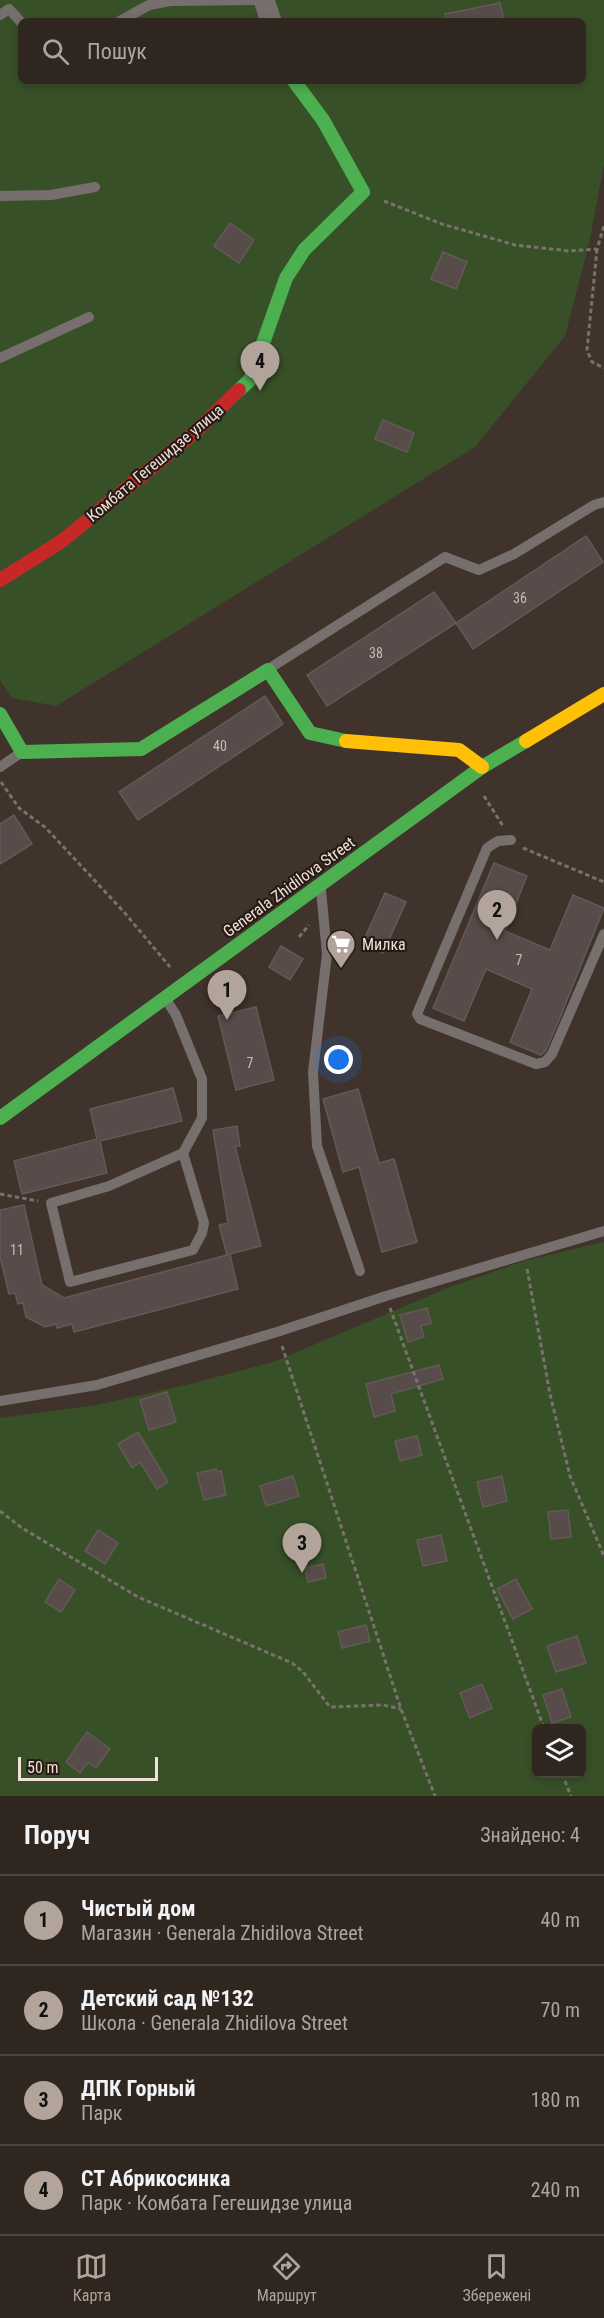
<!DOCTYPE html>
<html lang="uk">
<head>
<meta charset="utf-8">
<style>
  :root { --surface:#302620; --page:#382e29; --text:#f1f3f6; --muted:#a8a5a5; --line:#4b433e; --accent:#b2a39b }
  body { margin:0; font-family:"Roboto Condensed",sans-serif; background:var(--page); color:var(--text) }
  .controls { position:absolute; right:18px; bottom:18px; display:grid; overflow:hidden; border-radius:9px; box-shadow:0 3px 9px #0003 }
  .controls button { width:54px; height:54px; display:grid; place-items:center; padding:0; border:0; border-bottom:2px solid var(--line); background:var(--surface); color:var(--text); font:30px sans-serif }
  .scale { position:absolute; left:18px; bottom:15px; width:140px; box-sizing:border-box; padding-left:6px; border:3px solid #f0e0d7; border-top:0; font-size:16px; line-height:21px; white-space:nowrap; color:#f0e0d7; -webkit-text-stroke:4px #271c15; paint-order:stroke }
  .you { position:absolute; left:339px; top:1060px; width:21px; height:21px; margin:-15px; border:4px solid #fff; border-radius:50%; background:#1a73e8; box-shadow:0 0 0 9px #1a73e833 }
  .badge { display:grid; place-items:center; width:39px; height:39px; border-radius:50%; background:var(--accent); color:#111; font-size:20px; font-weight:700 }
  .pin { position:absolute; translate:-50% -50px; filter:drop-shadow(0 2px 3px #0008) }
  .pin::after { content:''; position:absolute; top:32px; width:21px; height:18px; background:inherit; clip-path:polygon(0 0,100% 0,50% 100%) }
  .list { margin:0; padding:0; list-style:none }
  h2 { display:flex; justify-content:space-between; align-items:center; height:78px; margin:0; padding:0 24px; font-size:26px }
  h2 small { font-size:20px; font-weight:400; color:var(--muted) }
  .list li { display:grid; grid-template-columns:39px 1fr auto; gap:18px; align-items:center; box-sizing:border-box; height:90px; padding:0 24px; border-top:2px solid var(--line) }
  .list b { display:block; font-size:22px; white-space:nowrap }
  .list p { margin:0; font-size:20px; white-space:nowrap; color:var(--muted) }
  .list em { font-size:20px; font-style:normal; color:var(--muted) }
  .icon { flex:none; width:33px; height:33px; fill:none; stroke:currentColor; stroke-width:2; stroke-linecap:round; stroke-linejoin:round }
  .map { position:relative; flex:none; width:604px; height:1796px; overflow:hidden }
  .search { position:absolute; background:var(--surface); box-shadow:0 3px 9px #0003; left:18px; right:18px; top:18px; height:66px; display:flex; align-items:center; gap:15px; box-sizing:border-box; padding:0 21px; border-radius:9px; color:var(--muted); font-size:22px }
  .sheet { height:438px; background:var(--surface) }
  nav { display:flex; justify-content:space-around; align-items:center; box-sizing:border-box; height:84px; border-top:2px solid var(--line); background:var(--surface); font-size:16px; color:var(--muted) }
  nav a { display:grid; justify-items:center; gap:3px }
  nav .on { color:var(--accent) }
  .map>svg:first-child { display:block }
</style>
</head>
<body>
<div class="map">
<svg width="604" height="1796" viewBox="0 0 604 1796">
  <rect width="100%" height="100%" fill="#40332b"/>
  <g fill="#385028" fill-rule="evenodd">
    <path d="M0,0H604V164L589,244L565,336L475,447L56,706L12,698L0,680ZM21,21H583V81H21Z"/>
    <path d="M604,1242V1796H0V1418L97,1405L186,1385L273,1362L450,1287L524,1261ZM536,1728H582V1774H536Z"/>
  </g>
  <g fill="#574c49" stroke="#655958" stroke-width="1.5">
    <path d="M500,3L504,21H446L445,14Z"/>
    <path d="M230,223L254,240L239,263L214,246Z"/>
    <path d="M443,252L467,262L456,289L431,279Z"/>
    <path d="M383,420L414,433L407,452L375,439Z"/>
    <path d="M586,536L603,562L473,649L456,623Z"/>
    <path d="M434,592L456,623L327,706L307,675Z"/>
    <path d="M265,696L283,724L138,820L119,792Z"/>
    <path d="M14,815L32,844L0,864V824Z"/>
    <path d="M494,863L527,876L505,931L550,950L573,895L604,908L559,1020L546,1050L541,1055L510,1042L532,989L486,969L464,1021L433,1008Z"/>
    <path d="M385,893L406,902L383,953L362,944Z"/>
    <path d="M281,946L303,959L290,980L269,967Z"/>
    <path d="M256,1007L274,1080L236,1090L218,1016Z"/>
    <path d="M173,1088L182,1121L100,1141L107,1173L22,1194L14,1161L97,1139L90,1109Z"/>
    <path d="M358,1089L379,1163L394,1159L417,1242L382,1252L359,1167L343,1172L323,1099Z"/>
    <path d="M237,1126L240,1146H235L261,1246L230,1254L238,1289L74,1332L72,1324L57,1328L56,1324L45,1327L26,1317L23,1303L18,1304L15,1293L9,1294L0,1257V1210L24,1205L42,1285L64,1298L227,1255L219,1225L228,1223L213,1130Z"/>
    <path d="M427,1308L431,1323L421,1326L424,1337L408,1342L400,1315Z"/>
    <path d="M439,1365L443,1379L391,1394L395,1411L374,1417L366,1384Z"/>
    <path d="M167,1392L176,1422L149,1430L140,1400Z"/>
    <path d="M138,1432L168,1482L157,1489L140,1462L132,1468L118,1444Z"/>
    <path d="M417,1436L422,1455L400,1461L395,1441Z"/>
    <path d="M216,1469V1472L221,1471L226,1495L204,1500L197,1473Z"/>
    <path d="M293,1476L299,1496L266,1506L260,1486Z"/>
    <path d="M502,1476L507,1501L483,1507L477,1482Z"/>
    <path d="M568,1510L571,1537L551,1539L548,1512Z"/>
    <path d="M98,1530L118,1543L105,1564L85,1551Z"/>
    <path d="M441,1535L447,1561L423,1566L417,1540Z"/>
    <path d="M323,1564L326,1578L308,1582L305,1568Z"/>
    <path d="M59,1579L75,1590L61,1612L45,1602Z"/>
    <path d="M516,1579L532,1609L513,1619L497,1589Z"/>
    <path d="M366,1625L370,1641L342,1648L338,1632Z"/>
    <path d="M577,1636L586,1663L556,1672L547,1646Z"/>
    <path d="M482,1684L492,1708L470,1718L460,1693Z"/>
    <path d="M562,1689L571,1717L552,1723L543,1695Z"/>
    <path d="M87,1732L110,1749L96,1768L88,1762L80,1773L66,1762Z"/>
  </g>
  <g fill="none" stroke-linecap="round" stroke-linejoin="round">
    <g stroke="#79716e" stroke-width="3" stroke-dasharray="4.5 3" stroke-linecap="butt">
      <path d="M384,201L442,224L515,245L569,251L597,249L604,226"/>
      <path d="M597,249L587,350L592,362L604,368"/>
      <path d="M1,782L19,808L46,828L124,912L170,967"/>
      <path d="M484,796L503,826"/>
      <path d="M523,848L604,882"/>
      <path d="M299,937L309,925"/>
      <path d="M0,1194L38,1201"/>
      <path d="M527,1269L550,1394L570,1476L604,1556"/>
      <path d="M390,1308L544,1728"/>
      <path d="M282,1346L401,1709L435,1796"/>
      <path d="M0,1511L22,1528L138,1597L292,1663L303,1672L330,1707L383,1705L401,1709"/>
      <path d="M562,1774L571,1796"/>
    </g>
    <g stroke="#776f6e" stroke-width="10">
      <path d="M0,15L9,9L21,22"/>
      <path d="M120,21L149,5L170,1L264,0"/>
      <path d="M0,196L51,195L95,187"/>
      <path d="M0,358L89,317"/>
      <path d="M270,668L445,557L479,570L514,554L594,505L604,502"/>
      <path d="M0,767L22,752"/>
      <path d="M511,840L498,841L487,848L417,1014L420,1019L536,1064L545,1062L552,1054L604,934"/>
      <path d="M321,890L327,954L313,1072L317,1146L360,1271"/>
      <path d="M165,998L176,1015L202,1079V1118L183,1153L109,1186L51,1203L70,1282L193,1250L202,1233L204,1223L183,1153"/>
      <path d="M0,1401L97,1385L277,1332L386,1296L604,1231"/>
    </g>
    <path stroke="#776f6e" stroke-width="21" d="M264,0L271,21"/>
    <g stroke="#4caf50" stroke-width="14">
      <path d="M239,390L250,380L286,278L304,250L363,192L323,120L294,81"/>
      <path d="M0,714L22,752L141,749L268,670L310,733L346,741"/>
      <path d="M0,1118L482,767L526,741"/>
    </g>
    <g stroke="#ffc107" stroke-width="14">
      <path d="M346,741L459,750L482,767"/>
      <path d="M526,741L604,694"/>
    </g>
    <path stroke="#c62828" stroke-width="14" d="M0,580L62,541L194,433L239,390"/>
  </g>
  <defs>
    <g id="supermarket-pin" transform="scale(1.5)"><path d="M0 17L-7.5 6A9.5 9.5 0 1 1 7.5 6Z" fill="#b2a39b" stroke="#271c15"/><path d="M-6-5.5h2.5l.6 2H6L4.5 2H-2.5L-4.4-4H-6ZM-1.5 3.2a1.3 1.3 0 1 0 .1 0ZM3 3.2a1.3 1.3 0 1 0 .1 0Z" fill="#fff"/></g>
  </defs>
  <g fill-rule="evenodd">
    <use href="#supermarket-pin" x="341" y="944"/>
  </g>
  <g text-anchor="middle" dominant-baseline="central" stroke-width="4.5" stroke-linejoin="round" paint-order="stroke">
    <g font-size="14" fill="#cabbb4">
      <text x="520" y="598">36</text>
      <text x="376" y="653">38</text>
      <text x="220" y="746">40</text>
      <text x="519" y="960">7</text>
      <text x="250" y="1063">7</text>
      <text x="17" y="1250">11</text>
    </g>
    <g font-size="16" fill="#f0e0d7" stroke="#271c15">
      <text transform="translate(155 463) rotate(-40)">Комбата Гегешидзе улица</text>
      <text transform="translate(289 887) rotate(-36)">Generala Zhidilova Street</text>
    </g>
    <g font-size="16" fill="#f0e0d7" stroke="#271c15" text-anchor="start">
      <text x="362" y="944">Милка</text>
    </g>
  </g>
</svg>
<div class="controls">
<button><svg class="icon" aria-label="layers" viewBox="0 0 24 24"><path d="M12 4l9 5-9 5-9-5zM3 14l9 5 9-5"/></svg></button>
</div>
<div class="scale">50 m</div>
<div class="you"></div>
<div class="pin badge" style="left:227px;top:1020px">1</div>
<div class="pin badge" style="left:497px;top:940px">2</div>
<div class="pin badge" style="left:302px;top:1573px">3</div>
<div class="pin badge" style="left:260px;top:391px">4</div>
<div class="search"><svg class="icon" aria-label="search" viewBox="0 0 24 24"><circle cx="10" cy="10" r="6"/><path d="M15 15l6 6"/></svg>Пошук</div>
</div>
<section class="sheet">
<h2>Поруч<small>Знайдено: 4</small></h2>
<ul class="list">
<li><span class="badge">1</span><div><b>Чистый дом</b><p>Магазин · Generala Zhidilova Street</p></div><em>40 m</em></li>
<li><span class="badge">2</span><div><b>Детский сад №132</b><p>Школа · Generala Zhidilova Street</p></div><em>70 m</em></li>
<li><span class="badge">3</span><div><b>ДПК Горный</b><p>Парк</p></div><em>180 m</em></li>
<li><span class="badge">4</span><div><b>СТ Абрикосинка</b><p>Парк · Комбата Гегешидзе улица</p></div><em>240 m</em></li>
</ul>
</section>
<nav>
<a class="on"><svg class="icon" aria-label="map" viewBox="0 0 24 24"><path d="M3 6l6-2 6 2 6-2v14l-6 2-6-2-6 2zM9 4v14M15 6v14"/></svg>Карта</a>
<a><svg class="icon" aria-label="directions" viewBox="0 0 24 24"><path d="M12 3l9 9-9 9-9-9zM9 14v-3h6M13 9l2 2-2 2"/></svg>Маршрут</a>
<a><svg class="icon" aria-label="saved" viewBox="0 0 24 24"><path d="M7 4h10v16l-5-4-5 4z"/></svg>Збережені</a>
</nav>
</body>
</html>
